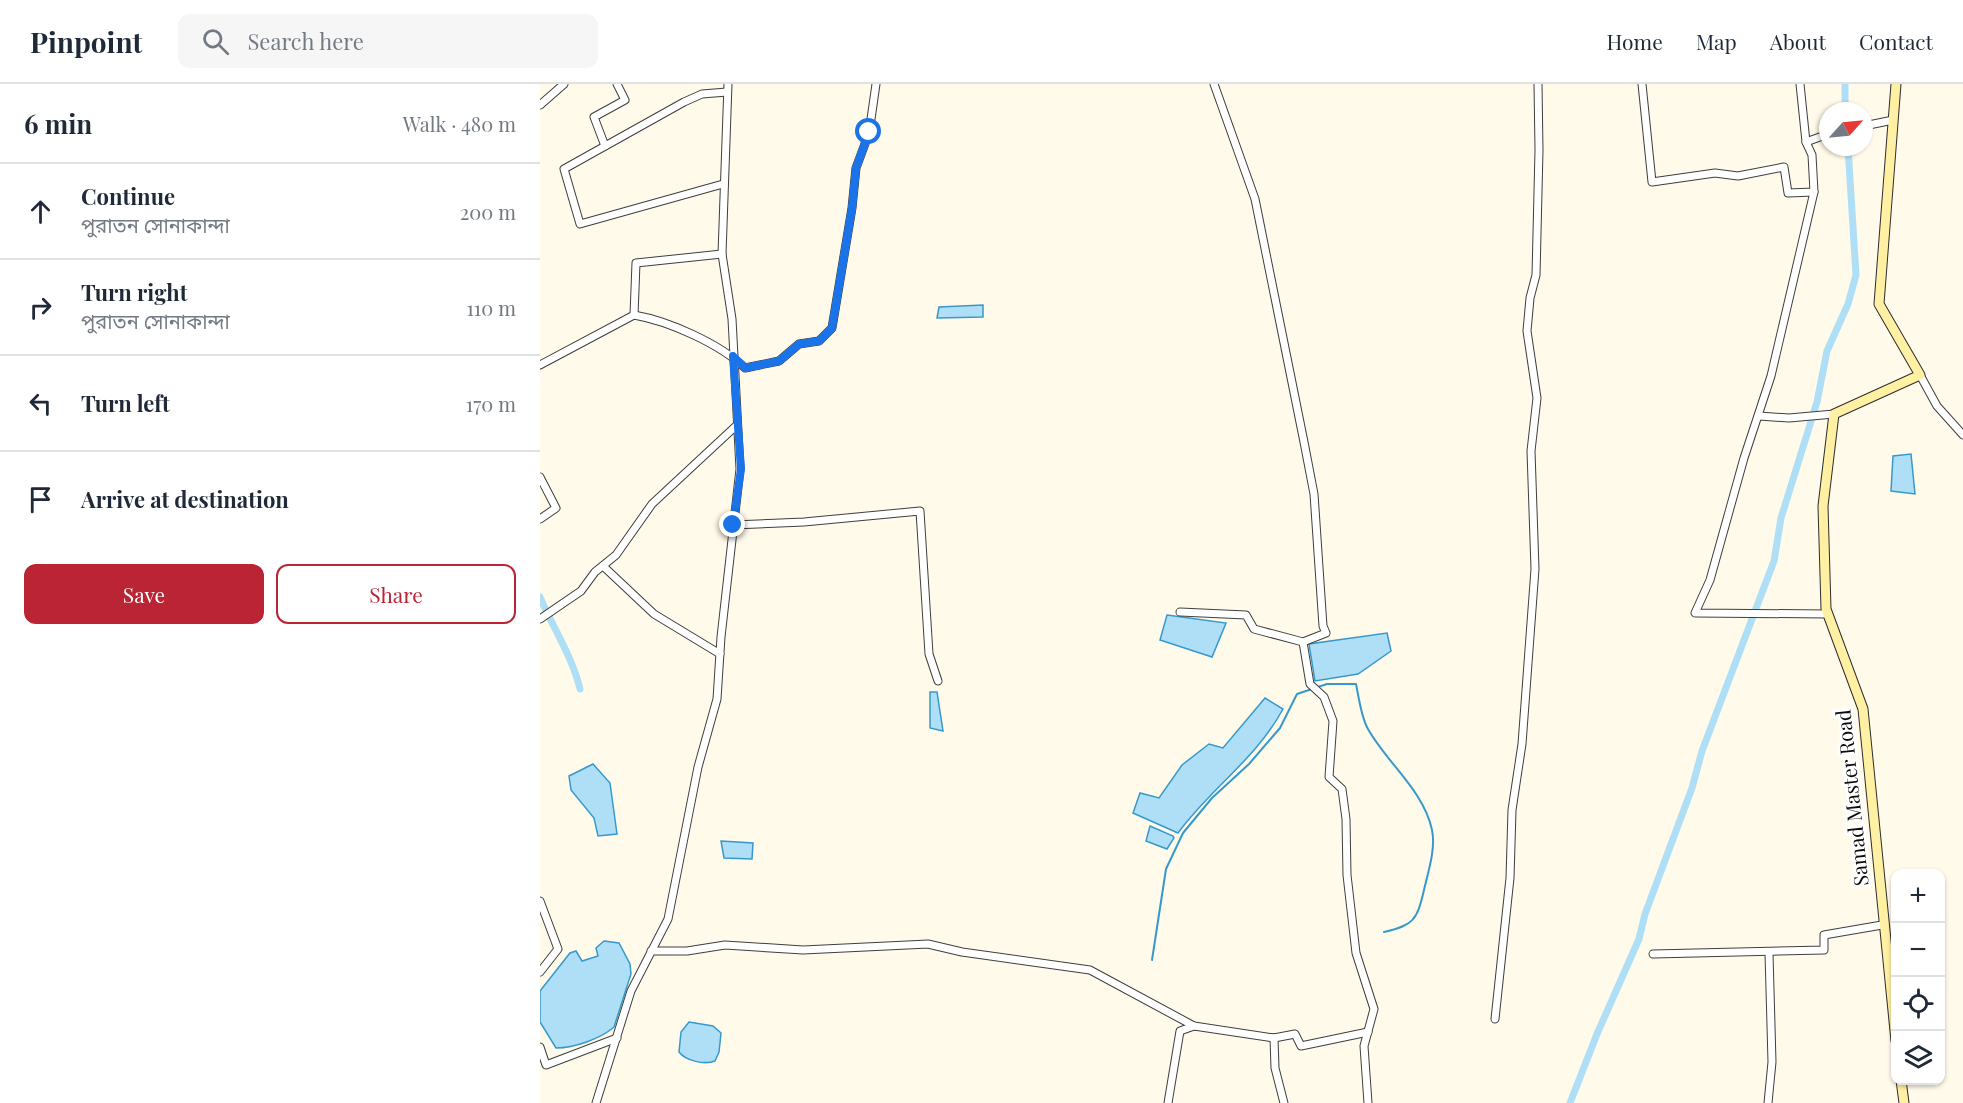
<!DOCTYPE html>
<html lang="en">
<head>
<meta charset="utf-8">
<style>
  :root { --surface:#fff; --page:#f6f6f7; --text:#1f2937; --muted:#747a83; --line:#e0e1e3; --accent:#ba2434 }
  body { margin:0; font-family:"Playfair Display","Noto Sans Bengali",serif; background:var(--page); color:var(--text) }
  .controls { position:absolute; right:18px; bottom:18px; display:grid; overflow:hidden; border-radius:12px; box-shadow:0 2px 4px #0004 }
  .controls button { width:54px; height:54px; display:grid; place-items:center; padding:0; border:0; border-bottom:2px solid var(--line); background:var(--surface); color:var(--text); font:30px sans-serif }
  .compass { position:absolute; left:1279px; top:18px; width:54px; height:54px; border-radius:50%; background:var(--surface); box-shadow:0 2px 4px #0004; rotate:63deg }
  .stop { position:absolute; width:18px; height:18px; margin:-14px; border:4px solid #1a73e8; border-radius:50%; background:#fff }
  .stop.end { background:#1a73e8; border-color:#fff; box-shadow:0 2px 6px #0008 }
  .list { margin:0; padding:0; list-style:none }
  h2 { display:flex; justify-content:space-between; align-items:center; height:78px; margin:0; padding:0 24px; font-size:26px }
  h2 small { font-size:20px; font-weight:400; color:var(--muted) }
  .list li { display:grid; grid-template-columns:39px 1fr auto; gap:18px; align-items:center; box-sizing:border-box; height:96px; padding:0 24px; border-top:2px solid var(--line) }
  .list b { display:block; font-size:22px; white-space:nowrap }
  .list p { margin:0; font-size:20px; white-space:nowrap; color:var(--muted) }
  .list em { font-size:20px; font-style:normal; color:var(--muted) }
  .actions { display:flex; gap:12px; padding:18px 24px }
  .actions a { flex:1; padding:14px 0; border:2px solid var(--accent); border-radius:12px; text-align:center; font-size:21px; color:var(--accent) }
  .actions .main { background:var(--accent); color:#fff }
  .icon { flex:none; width:33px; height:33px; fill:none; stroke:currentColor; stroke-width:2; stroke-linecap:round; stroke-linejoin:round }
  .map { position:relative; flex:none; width:1423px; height:1019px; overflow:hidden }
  header { display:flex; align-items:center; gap:36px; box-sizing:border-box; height:84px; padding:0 30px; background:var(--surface); border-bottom:2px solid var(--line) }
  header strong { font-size:28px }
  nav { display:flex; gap:33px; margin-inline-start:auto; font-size:21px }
  .search { width:420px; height:54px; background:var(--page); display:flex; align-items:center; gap:15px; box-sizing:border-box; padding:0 21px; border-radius:12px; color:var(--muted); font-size:22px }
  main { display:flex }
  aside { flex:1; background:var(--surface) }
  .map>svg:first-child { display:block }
</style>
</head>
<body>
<header>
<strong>Pinpoint</strong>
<div class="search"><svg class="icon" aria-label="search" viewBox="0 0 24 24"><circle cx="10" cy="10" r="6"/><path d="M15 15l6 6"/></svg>Search here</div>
<nav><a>Home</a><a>Map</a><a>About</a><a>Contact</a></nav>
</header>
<main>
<aside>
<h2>6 min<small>Walk · 480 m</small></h2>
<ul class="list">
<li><svg class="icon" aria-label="ahead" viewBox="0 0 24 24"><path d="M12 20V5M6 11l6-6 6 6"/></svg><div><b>Continue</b><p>পুরাতন সোনাকান্দা</p></div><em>200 m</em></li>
<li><svg class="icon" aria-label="right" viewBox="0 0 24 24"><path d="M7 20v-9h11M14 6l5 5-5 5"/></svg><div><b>Turn right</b><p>পুরাতন সোনাকান্দা</p></div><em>110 m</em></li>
<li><svg class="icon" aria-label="left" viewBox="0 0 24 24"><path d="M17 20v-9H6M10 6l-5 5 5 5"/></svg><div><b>Turn left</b></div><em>170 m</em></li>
<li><svg class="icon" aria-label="arrive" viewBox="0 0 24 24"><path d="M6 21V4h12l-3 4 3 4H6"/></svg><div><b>Arrive at destination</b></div></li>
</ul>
<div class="actions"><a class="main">Save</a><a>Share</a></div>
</aside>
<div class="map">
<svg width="1423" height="1019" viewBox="0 0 1423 1019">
  <rect width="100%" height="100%" fill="#fffae9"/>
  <g fill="#afdff6" stroke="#3699cd" stroke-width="1.5">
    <path d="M443,221V233L397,234L399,223Z"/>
    <path d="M1371,370L1375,410L1351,407L1353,372Z"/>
    <path d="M627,531L686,539L672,573L620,556Z"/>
    <path d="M847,549L851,567L818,590L775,597L769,560Z"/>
    <path d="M390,608H397L403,647L390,644Z"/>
    <path d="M725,614L743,625C716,675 671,704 638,749L593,729L600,709L619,714L642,681L669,660L683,664Z"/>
    <path d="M53,680L70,699L77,750L58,752L54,734L31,706L29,692Z"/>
    <path d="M610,742L633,752L634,754L627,765L606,757Z"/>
    <path d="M181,757L213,759L212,775L184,774Z"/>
    <path d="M64,857L79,859L90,880L91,890L74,943C60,955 34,964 16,964L0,938V907L30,869L36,867L42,877L58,872L56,864Z"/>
    <path d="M149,938L173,942L181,949L179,968L175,977C164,981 146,977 139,968L141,948Z"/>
  </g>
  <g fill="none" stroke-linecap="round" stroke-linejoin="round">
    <path stroke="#3699cd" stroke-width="2" d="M612,876L626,785L643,749L672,714L709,680L740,644L757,610L787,600H816C819,614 821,633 828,645C847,679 884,707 892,746C896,765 888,788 884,806C877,836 874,841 844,848"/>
    <g stroke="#afdff6" stroke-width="7">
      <path d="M1305,27V0"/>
      <path d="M0,513C13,544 32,572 40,605"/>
      <path d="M1030,1019L1057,950L1099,855L1105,830L1152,704L1162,667L1234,477L1241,434L1277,318L1287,267L1308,220L1316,191L1308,63"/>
    </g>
    <g stroke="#3e3e3e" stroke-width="9">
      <g id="street">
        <path d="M674,0L715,115L764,358L774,410L783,542L786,549L763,558"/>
        <path d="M1102,0L1112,98L1175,89L1198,92L1244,83L1248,109L1274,108L1272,71L1266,58"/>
        <path d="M1260,0L1266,58L1288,50"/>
        <path d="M0,21L24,0"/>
        <path d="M1324,42L1353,36"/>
        <path d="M65,62L54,33L85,16L77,0"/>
        <path d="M183,100L40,140L24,85L144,18L162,10L187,8"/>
        <path d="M1274,108L1231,292L1204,374L1170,496L1155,529L1288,530"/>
        <path d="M94,231L96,179L182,170"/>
        <path d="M0,281L94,231C129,237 180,260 205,284L239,277L259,260L279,257L292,244L312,124L316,84L329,49L336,0"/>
        <path d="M1380,291L1397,322L1423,351"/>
        <path d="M1219,332L1249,334L1294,330"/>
        <path d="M0,393L16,424L0,435"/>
        <path d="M193,441L264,438L380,427L389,570L398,597"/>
        <path d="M63,482L114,530L180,570"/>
        <path d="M640,528L706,531L714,545L763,558L770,600L784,613L793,637L789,693L802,705L806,735L807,791L816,869L834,925L824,962L828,1019"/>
        <path d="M0,535L41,507L55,488L76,471L112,420L197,341"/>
        <path d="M0,817L18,865L0,888"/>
        <path d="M111,867H147L185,861L263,866L388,860L422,868L550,886L654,942L734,954L755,950L761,962L828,948"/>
        <path d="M1113,870L1284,866V851L1342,841"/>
        <path d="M955,935L970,794L972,726L982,660L995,485L991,367L997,314L987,247L990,214L996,191L999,66L998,0"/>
        <path d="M734,954L735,984L744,1019"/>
        <path d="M0,963L6,981L77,954"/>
        <path d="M56,1019L91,907L128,835L158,683L177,615L181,553L200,385L192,235L182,170L188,0"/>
        <path d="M628,1019L640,947L654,942"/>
        <path d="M1228,1019L1232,978L1229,869"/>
      </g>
    </g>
    <g stroke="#2d2d2d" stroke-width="11">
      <g id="secondary">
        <path d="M1356,957L1323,625L1286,525L1283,422L1294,330L1380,291L1339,220L1356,0"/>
        <path d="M1361,996L1364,1019"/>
      </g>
    </g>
    <use href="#street" stroke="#fff" stroke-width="7"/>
    <use href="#secondary" stroke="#fff0a4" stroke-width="9"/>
  </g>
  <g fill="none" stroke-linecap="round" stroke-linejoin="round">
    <path stroke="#1a73e8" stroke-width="8" d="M193,441L201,385L193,272L205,284L239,277L259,260L279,257L292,244L312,124L316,84L329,48"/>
  </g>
  <g text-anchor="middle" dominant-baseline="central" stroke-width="6" stroke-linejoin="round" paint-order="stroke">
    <g font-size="20" fill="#0b0b0b" stroke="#fff">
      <text transform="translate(1311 714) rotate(-96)">Samad Master Road</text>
    </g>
  </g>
</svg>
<div class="controls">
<button>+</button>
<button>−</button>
<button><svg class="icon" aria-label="locate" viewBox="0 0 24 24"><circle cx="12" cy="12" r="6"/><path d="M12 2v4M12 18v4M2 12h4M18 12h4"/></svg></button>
<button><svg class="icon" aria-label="layers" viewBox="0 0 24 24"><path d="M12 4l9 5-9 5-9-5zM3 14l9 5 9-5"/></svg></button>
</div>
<svg class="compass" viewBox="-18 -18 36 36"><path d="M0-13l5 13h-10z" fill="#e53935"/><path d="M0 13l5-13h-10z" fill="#747a83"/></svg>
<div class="stop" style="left:329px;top:48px"></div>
<div class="stop end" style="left:193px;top:441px"></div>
</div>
</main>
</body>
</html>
